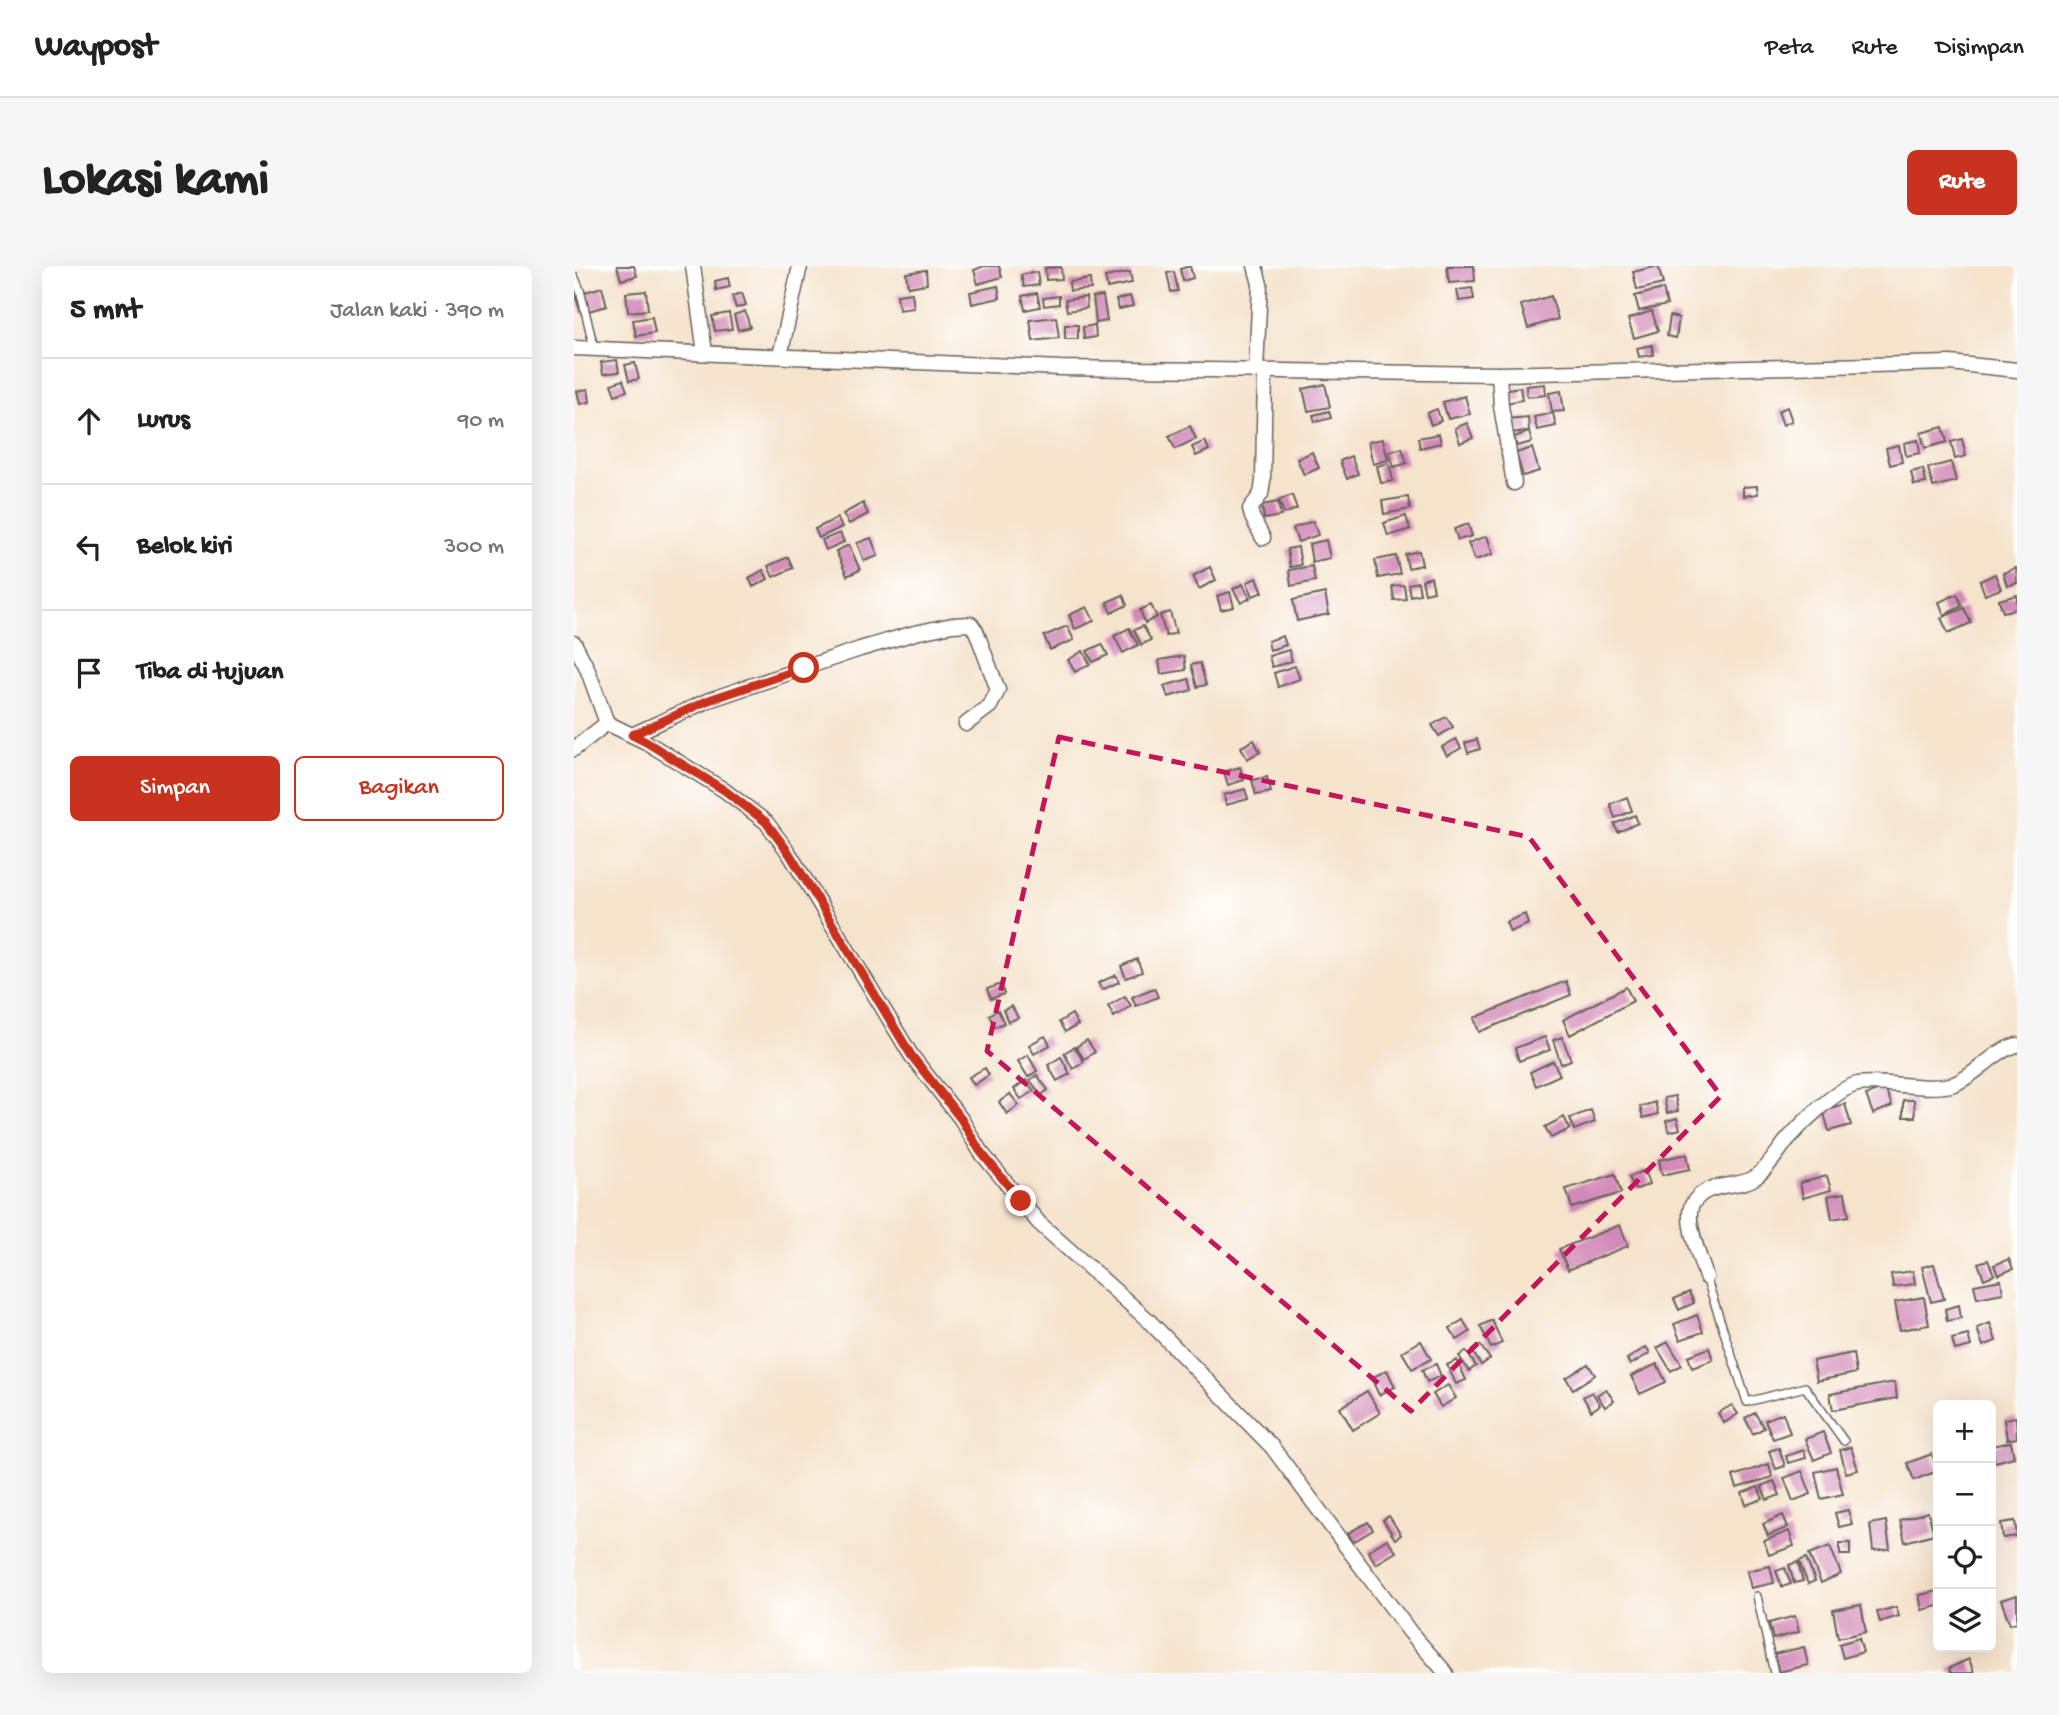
<!DOCTYPE html>
<html lang="id">
<head>
<meta charset="utf-8">
<style>
  :root { --surface:#fff; --page:#f6f6f6; --text:#222; --muted:#767676; --line:#e0e0e0; --accent:#c8321e }
  body { margin:0; font-family:"Gochi Hand",sans-serif; background:var(--page); color:var(--text) }
  .controls { position:absolute; right:21px; bottom:21px; display:grid; overflow:hidden; border-radius:10px; box-shadow:0 7px 28px #0002 }
  .controls button { width:63px; height:63px; display:grid; place-items:center; padding:0; border:0; border-bottom:2px solid var(--line); background:var(--surface); color:var(--text); font:35px sans-serif }
  .stop { position:absolute; width:21px; height:21px; margin:-16px; border:5px solid #c8321e; border-radius:50%; background:#fff }
  .stop.end { background:#c8321e; border-color:#fff; box-shadow:0 2px 7px #0008 }
  .list { margin:0; padding:0; list-style:none }
  h2 { display:flex; justify-content:space-between; align-items:center; height:91px; margin:0; padding:0 28px; font-size:30px }
  h2 small { font-size:23px; font-weight:400; color:var(--muted) }
  .list li { display:grid; grid-template-columns:46px 1fr auto; gap:21px; align-items:center; box-sizing:border-box; height:126px; padding:0 28px; border-top:2px solid var(--line) }
  .list b { display:block; font-size:26px; white-space:nowrap }
  .list em { font-size:23px; font-style:normal; color:var(--muted) }
  .actions { display:flex; gap:14px; padding:21px 28px }
  .actions a { flex:1; padding:16px 0; border:2px solid var(--accent); border-radius:10px; text-align:center; font-size:24px; color:var(--accent) }
  .actions .main { background:var(--accent); color:#fff }
  .icon { flex:none; width:38px; height:38px; fill:none; stroke:currentColor; stroke-width:2; stroke-linecap:round; stroke-linejoin:round }
  .map { position:relative; flex:none; width:1443px; height:1407px; overflow:hidden; border-radius:10px }
  header { display:flex; align-items:center; gap:42px; box-sizing:border-box; height:98px; padding:0 35px; background:var(--surface); border-bottom:2px solid var(--line) }
  header strong { font-size:33px }
  nav { display:flex; gap:38px; margin-inline-start:auto; font-size:24px }
  .intro { display:flex; align-items:center; justify-content:space-between; box-sizing:border-box; height:168px; padding:0 42px }
  h1 { margin:0; font-size:49px }
  .button { padding:18px 32px; border-radius:10px; background:var(--accent); color:#fff; font-size:24px; font-weight:700 }
  main { display:flex; gap:42px; padding:0 42px }
  aside { flex:1; background:var(--surface); border-radius:10px; box-shadow:0 7px 28px #0002 }
  .map>svg:first-child { display:block }
</style>
</head>
<body>
<header>
<strong>Waypost</strong>
<nav><a>Peta</a><a>Rute</a><a>Disimpan</a></nav>
</header>
<div class="intro"><h1>Lokasi kami</h1><a class="button">Rute</a></div>
<main>
<aside>
<h2>5 mnt<small>Jalan kaki · 390 m</small></h2>
<ul class="list">
<li><svg class="icon" aria-label="ahead" viewBox="0 0 24 24"><path d="M12 20V5M6 11l6-6 6 6"/></svg><div><b>Lurus</b></div><em>90 m</em></li>
<li><svg class="icon" aria-label="left" viewBox="0 0 24 24"><path d="M17 20v-9H6M10 6l-5 5 5 5"/></svg><div><b>Belok kiri</b></div><em>300 m</em></li>
<li><svg class="icon" aria-label="arrive" viewBox="0 0 24 24"><path d="M6 21V4h12l-3 4 3 4H6"/></svg><div><b>Tiba di tujuan</b></div></li>
</ul>
<div class="actions"><a class="main">Simpan</a><a>Bagikan</a></div>
</aside>
<div class="map">
<svg width="1443" height="1407" viewBox="0 0 1443 1407">
  <rect width="100%" height="100%" fill="#fff"/>
  <filter id="ink" filterUnits="userSpaceOnUse"><feTurbulence type="fractalNoise" baseFrequency=".0143" numOctaves="2"/><feDisplacementMap in="SourceGraphic" scale="14" xChannelSelector="R" yChannelSelector="G"/><feConvolveMatrix kernelMatrix="1 2 1 2 8 2 1 2 1" color-interpolation-filters="sRGB"/></filter>
  <filter id="wash" filterUnits="userSpaceOnUse"><feTurbulence type="fractalNoise" baseFrequency=".00686" numOctaves="4" result="noise"/><feDisplacementMap in="SourceGraphic" scale="28" xChannelSelector="R" yChannelSelector="G"/><feGaussianBlur stdDeviation="1.57" result="paint"/><feColorMatrix in="noise" values="0 0 0 0 0 0 0 0 0 0 0 0 0 0 0 0 0 1.4 0 .05"/><feComposite in="paint" operator="in"/></filter>
  <g filter="url(#wash)">
    <rect width="100%" height="100%" fill="#f5e3cc"/>
    <g id="blocks">
      <g fill="#d389b8">
        <path d="M43,0H60L63,10L47,14Z"/>
        <path d="M410,0H425L428,11L404,18L400,4Z"/>
        <path d="M616,0L619,12L609,15L606,3Z"/>
        <path d="M873,0H900L901,15L875,17Z"/>
        <path d="M1084,0L1089,18L1063,24L1059,6Z"/>
        <path d="M487,1L488,13L472,14L471,2Z"/>
        <path d="M352,4L353,18L334,21L332,7Z"/>
        <path d="M463,6L465,19L450,21L447,9Z"/>
        <path d="M556,6L558,17L533,22L531,11Z"/>
        <path d="M600,6L604,25L597,26L593,7Z"/>
        <path d="M154,12L156,21L142,24L141,15Z"/>
        <path d="M516,13L517,23L496,25L495,16Z"/>
        <path d="M424,20L426,32L398,38L396,26Z"/>
        <path d="M28,21L33,40L7,47L1,29Z"/>
        <path d="M898,22L900,33L885,35L883,24Z"/>
        <path d="M1089,23L1093,39L1065,45L1061,30Z"/>
        <path d="M72,25L74,44L54,46L52,27Z"/>
        <path d="M168,27L172,39L162,42L158,30Z"/>
        <path d="M338,27L340,42L325,44L323,29Z"/>
        <path d="M463,27L466,41L451,44L448,30Z"/>
        <path d="M485,30V38L470,40L469,32Z"/>
        <path d="M529,30L533,55L522,57L519,31Z"/>
        <path d="M556,30L559,40L545,43L542,34Z"/>
        <path d="M977,30L984,53L954,62L947,39Z"/>
        <path d="M512,31L513,42L493,45L491,34Z"/>
        <path d="M171,45L176,61L164,64L160,49Z"/>
        <path d="M1078,45L1084,65L1060,72L1054,53Z"/>
        <path d="M155,47L158,63L141,65L138,50Z"/>
        <path d="M1096,50L1105,52L1102,72L1093,70Z"/>
        <path d="M78,51L81,67L62,70L59,54Z"/>
        <path d="M482,51L485,72L459,75L456,54Z"/>
        <rect x="491" y="59" width="13" height="14"/>
        <path d="M521,59L522,71L510,73L509,61Z"/>
        <path d="M1078,79L1079,89L1065,91L1063,82Z"/>
        <path d="M43,94L45,106L29,108L27,96Z"/>
        <path d="M61,97L65,113L55,115L51,99Z"/>
        <path d="M49,114L53,125L41,129L37,118Z"/>
        <path d="M751,118L756,141L734,145L729,123Z"/>
        <path d="M971,118L972,129L953,131L952,120Z"/>
        <path d="M946,121L948,134L932,137L929,124Z"/>
        <path d="M14,123L16,136L6,138L3,125Z"/>
        <path d="M987,125L990,145L978,146L975,127Z"/>
        <path d="M891,130L896,148L874,153L869,136Z"/>
        <path d="M1213,141L1218,155L1209,159L1204,145Z"/>
        <path d="M863,143L867,155L857,159L853,147Z"/>
        <path d="M755,145L757,152L741,156L739,149Z"/>
        <path d="M979,147L982,160L963,164L960,151Z"/>
        <path d="M954,151L955,165L934,167L933,153Z"/>
        <path d="M893,157L899,172L886,177L881,162Z"/>
        <path d="M616,160L622,173L601,183L595,170Z"/>
        <path d="M1369,161L1373,176L1351,182L1347,167Z"/>
        <path d="M955,166L958,176L943,180L940,171Z"/>
        <path d="M865,168L867,177L846,182L844,172Z"/>
        <path d="M809,173L814,194L799,198L794,176Z"/>
        <path d="M1388,173L1392,190L1381,193L1377,176Z"/>
        <path d="M1344,174L1346,187L1332,190L1330,177Z"/>
        <path d="M631,175L635,184L622,190L618,181Z"/>
        <path d="M1325,179L1328,196L1316,199L1312,182Z"/>
        <path d="M828,182L833,197L820,201L815,186Z"/>
        <path d="M958,182L965,205L949,210L942,187Z"/>
        <path d="M738,186L745,202L730,209L723,193Z"/>
        <path d="M777,190L784,208L773,213L766,195Z"/>
        <path d="M1377,196L1382,215L1359,221L1354,202Z"/>
        <path d="M815,197L819,215L807,217L803,200Z"/>
        <path d="M1349,203L1352,217L1340,219L1337,206Z"/>
        <path d="M1183,220L1184,228L1169,230V221Z"/>
        <path d="M718,229L723,243L710,248L705,234Z"/>
        <path d="M834,231L836,243L810,248L808,235Z"/>
        <path d="M704,236L707,250L690,253L688,239Z"/>
        <path d="M289,237L294,248L275,258L269,248Z"/>
        <path d="M832,250L836,263L814,270L810,257Z"/>
        <path d="M263,252L268,261L245,272L241,263Z"/>
        <path d="M739,255L744,269L724,276L719,262Z"/>
        <path d="M894,258L898,270L884,274L880,263Z"/>
        <path d="M266,267L270,276L252,284L248,274Z"/>
        <path d="M913,270L919,288L901,294L894,277Z"/>
        <path d="M297,272L304,290L290,295L283,277Z"/>
        <path d="M752,274L756,292L738,296L735,278Z"/>
        <path d="M275,279L286,304L273,310L262,285Z"/>
        <path d="M724,281L727,299L716,301L713,283Z"/>
        <path d="M845,285L848,299L834,302L831,288Z"/>
        <path d="M822,290L826,308L804,312L801,294Z"/>
        <path d="M214,291L219,302L199,311L194,300Z"/>
        <path d="M738,300L741,315L717,320L715,304Z"/>
        <path d="M636,301L642,314L625,323L619,310Z"/>
        <path d="M1442,302L1443,317L1433,320L1429,307Z"/>
        <path d="M189,304L194,313L179,321L175,312Z"/>
        <path d="M1421,308L1427,323L1411,329L1406,315Z"/>
        <path d="M857,311L860,325L851,327L848,314Z"/>
        <path d="M683,312L689,326L679,330L673,316Z"/>
        <path d="M844,316L846,328L836,330L834,318Z"/>
        <path d="M669,318L676,332L667,337L659,323Z"/>
        <path d="M830,319L832,333L820,334L818,320Z"/>
        <path d="M656,326L660,341L647,344L643,330Z"/>
        <path d="M751,327L755,348L723,355L719,334Z"/>
        <path d="M1383,328L1388,340L1370,349L1365,336Z"/>
        <path d="M549,329L553,339L537,347L533,336Z"/>
        <path d="M1443,329V343L1429,346L1425,334Z"/>
        <path d="M577,339L583,351L571,357L566,344Z"/>
        <path d="M513,341L520,355L501,363L495,349Z"/>
        <path d="M1390,342L1397,357L1374,367L1367,352Z"/>
        <path d="M596,346L602,367L592,370L586,349Z"/>
        <path d="M493,360L500,374L476,384L470,370Z"/>
        <path d="M569,360L577,374L567,379L560,364Z"/>
        <path d="M555,362L564,379L549,387L540,370Z"/>
        <path d="M709,370L712,379L696,384L694,375Z"/>
        <path d="M528,378L534,389L519,396L513,385Z"/>
        <path d="M715,384L718,395L698,401L695,390Z"/>
        <path d="M509,385L516,398L501,406L494,394Z"/>
        <path d="M610,390L612,404L587,408L585,394Z"/>
        <path d="M626,397L632,419L623,421L617,399Z"/>
        <path d="M721,400L726,413L704,421L700,407Z"/>
        <path d="M615,413L618,424L594,431L590,420Z"/>
        <path d="M872,451L879,461L865,470L858,459Z"/>
        <path d="M882,473L887,482L873,490L868,481Z"/>
        <path d="M903,473L906,483L894,487L891,477Z"/>
        <path d="M680,474L686,486L673,493L667,481Z"/>
        <path d="M666,501L670,514L654,519L650,506Z"/>
        <path d="M693,511L697,526L682,529L678,514Z"/>
        <path d="M671,523L674,533L652,539L650,529Z"/>
        <path d="M1053,531L1058,545L1041,552L1036,538Z"/>
        <path d="M1061,549L1064,557L1044,566L1040,558Z"/>
        <path d="M951,648L954,658L936,666L932,656Z"/>
        <path d="M563,693L568,706L552,712L547,700Z"/>
        <path d="M542,709L545,716L528,724L524,717Z"/>
        <path d="M992,715L997,729L905,766L900,752Z"/>
        <path d="M427,718L430,728L417,733L413,723Z"/>
        <path d="M1052,721L1059,735L996,769L989,754Z"/>
        <path d="M580,722L584,731L562,740L558,731Z"/>
        <path d="M551,730L557,740L540,751L534,740Z"/>
        <path d="M438,740L444,752L434,756L429,744Z"/>
        <path d="M424,744L430,757L421,761L415,749Z"/>
        <path d="M498,748L504,759L491,766L485,756Z"/>
        <path d="M471,770L476,779L460,788L455,779Z"/>
        <path d="M971,771L976,784L945,795L941,782Z"/>
        <path d="M988,771L997,794L987,798L979,774Z"/>
        <path d="M513,774L521,786L510,793L502,781Z"/>
        <path d="M500,781L510,796L499,803L490,787Z"/>
        <path d="M454,789L463,805L454,811L444,795Z"/>
        <path d="M487,791L496,808L483,815L474,799Z"/>
        <path d="M979,795L986,809L962,820L956,806Z"/>
        <path d="M411,802L415,809L400,819L395,811Z"/>
        <path d="M463,809L474,824L467,829L456,814Z"/>
        <path d="M452,814L460,825L447,833L440,823Z"/>
        <path d="M1311,822L1318,840L1299,848L1292,829Z"/>
        <path d="M436,828L445,839L433,848L425,836Z"/>
        <path d="M1101,830L1104,845L1093,847L1090,832Z"/>
        <path d="M1329,834H1340L1341,851H1329Z"/>
        <path d="M1081,836L1084,848L1069,852L1066,841Z"/>
        <path d="M1271,838L1277,859L1255,865L1249,844Z"/>
        <path d="M1017,844L1021,856L1000,864L996,852Z"/>
        <path d="M990,851L996,863L977,872L971,861Z"/>
        <path d="M1103,852L1106,863L1095,866L1092,855Z"/>
        <path d="M1113,888L1116,903L1088,909L1085,894Z"/>
        <path d="M1071,904L1076,918L1061,924L1055,911Z"/>
        <path d="M1041,908L1047,927L998,942L992,923Z"/>
        <path d="M1253,910L1257,924L1229,932L1226,917Z"/>
        <path d="M1271,927L1275,950L1258,953L1254,930Z"/>
        <path d="M1046,959L1054,980L994,1004L985,983Z"/>
        <path d="M1435,993L1439,1003L1424,1009L1420,999Z"/>
        <path d="M1414,994L1420,1009L1410,1013L1404,997Z"/>
        <path d="M1360,998L1370,1033L1357,1036L1348,1001Z"/>
        <path d="M1339,1005L1341,1018L1319,1021L1317,1008Z"/>
        <path d="M1427,1014L1429,1027L1403,1032L1400,1019Z"/>
        <path d="M1115,1026L1120,1037L1105,1044L1100,1033Z"/>
        <path d="M1350,1031L1355,1059L1326,1064L1321,1036Z"/>
        <path d="M1385,1039L1387,1052L1373,1055L1371,1043Z"/>
        <path d="M1123,1049L1129,1066L1106,1074L1100,1058Z"/>
        <path d="M889,1054L896,1066L883,1074L876,1062Z"/>
        <path d="M918,1054L928,1077L917,1082L906,1060Z"/>
        <path d="M1416,1057L1422,1075L1409,1080L1403,1062Z"/>
        <path d="M1394,1069L1397,1080L1381,1084L1378,1073Z"/>
        <path d="M847,1075L857,1093L838,1103L828,1086Z"/>
        <path d="M1094,1076L1108,1099L1097,1105L1083,1082Z"/>
        <path d="M906,1079L916,1093L907,1099L898,1085Z"/>
        <path d="M1072,1081L1076,1087L1056,1099L1053,1093Z"/>
        <path d="M1135,1082L1139,1094L1118,1102L1114,1090Z"/>
        <path d="M892,1085L902,1100L895,1105L885,1090Z"/>
        <path d="M1279,1087L1282,1107L1243,1115L1239,1095Z"/>
        <path d="M883,1094L892,1114L882,1118L873,1099Z"/>
        <path d="M862,1098L867,1110L853,1116L848,1104Z"/>
        <path d="M1014,1098L1021,1109L999,1123L992,1112Z"/>
        <path d="M1083,1098L1092,1116L1066,1128L1057,1110Z"/>
        <path d="M813,1104L821,1121L805,1129L797,1112Z"/>
        <path d="M1321,1116L1323,1132L1259,1144L1256,1128Z"/>
        <path d="M874,1119L882,1132L867,1141L859,1128Z"/>
        <path d="M1032,1123L1040,1135L1031,1141L1023,1129Z"/>
        <path d="M793,1125L806,1147L779,1164L766,1142Z"/>
        <path d="M1018,1126L1026,1139L1017,1145L1009,1131Z"/>
        <path d="M1158,1139L1164,1148L1150,1157L1144,1147Z"/>
        <path d="M1181,1147L1190,1162L1179,1168L1171,1152Z"/>
        <path d="M1209,1147L1216,1167L1199,1173L1191,1154Z"/>
        <path d="M1442,1151L1443,1172L1433,1174L1430,1153Z"/>
        <path d="M1249,1166L1257,1187L1240,1194L1231,1173Z"/>
        <path d="M1437,1176L1440,1191L1421,1196L1418,1180Z"/>
        <path d="M1277,1181L1284,1204L1272,1207L1266,1184Z"/>
        <path d="M1205,1182L1211,1200L1202,1203L1195,1185Z"/>
        <path d="M1230,1184L1232,1192L1214,1197L1212,1190Z"/>
        <path d="M1358,1188L1364,1205L1340,1214L1333,1197Z"/>
        <path d="M1195,1198L1198,1211L1163,1222L1159,1210Z"/>
        <path d="M1262,1201L1269,1228L1247,1233L1241,1206Z"/>
        <path d="M1228,1205L1237,1228L1219,1235L1210,1212Z"/>
        <path d="M1200,1215L1206,1229L1193,1234L1187,1220Z"/>
        <path d="M1184,1221L1189,1233L1172,1239L1168,1227Z"/>
        <path d="M1274,1244L1278,1258L1265,1261L1261,1247Z"/>
        <path d="M1354,1246L1360,1268L1331,1276L1326,1254Z"/>
        <path d="M1209,1249L1214,1261L1194,1270L1189,1258Z"/>
        <path d="M815,1250L827,1269L821,1273L809,1254Z"/>
        <path d="M1312,1255L1316,1283L1299,1285L1296,1258Z"/>
        <path d="M1441,1255L1443,1270L1429,1272L1427,1257Z"/>
        <path d="M794,1256L799,1264L779,1276L774,1267Z"/>
        <path d="M1215,1265L1220,1280L1195,1289L1190,1275Z"/>
        <path d="M813,1273L822,1286L802,1298L794,1285Z"/>
        <rect x="1266" y="1277" width="10" height="12"/>
        <path d="M1256,1280L1267,1308L1247,1317L1235,1288Z"/>
        <path d="M1232,1292L1241,1315L1234,1318L1225,1295Z"/>
        <path d="M1224,1296L1229,1315L1220,1317L1215,1299Z"/>
        <path d="M1196,1300L1200,1317L1177,1322L1173,1305Z"/>
        <path d="M1211,1302L1217,1318L1208,1321L1202,1305Z"/>
        <path d="M1364,1325V1340L1348,1344L1345,1329Z"/>
        <path d="M1443,1329V1356L1436,1358L1427,1334Z"/>
        <path d="M1287,1339L1292,1366L1264,1372L1259,1344Z"/>
        <path d="M1322,1341L1325,1350L1306,1356L1303,1346Z"/>
        <path d="M1221,1350L1225,1366L1199,1373L1195,1357Z"/>
        <path d="M1285,1372L1289,1386L1269,1392L1265,1378Z"/>
        <path d="M1230,1381L1234,1399L1205,1406L1200,1388Z"/>
        <path d="M1395,1393L1400,1407H1377L1375,1402Z"/>
      </g>
    </g>
  </g>
  <g filter="url(#ink)">
    <use href="#blocks" fill-opacity="0" stroke="#68625a" stroke-width="2"/>
    <g fill="none" stroke-linecap="round" stroke-linejoin="round">
      <g stroke="#68625a" stroke-width="10">
        <g id="lane">
          <path d="M0,10L6,24L20,82"/>
          <path d="M1132,1011L1173,1136L1231,1121L1270,1175"/>
          <path d="M1183,1330L1200,1407"/>
        </g>
      </g>
      <g stroke="#68625a" stroke-width="17">
        <g id="street">
          <path d="M119,0L131,87"/>
          <path d="M681,0L686,18L682,105"/>
          <path d="M0,82L487,102L925,108L1376,97L1443,104"/>
          <path d="M206,90L226,0"/>
          <path d="M925,108L927,140L940,217"/>
          <path d="M689,272L678,251L676,243L687,228L689,215L691,105"/>
          <path d="M0,377L13,402L33,457L0,483"/>
          <path d="M33,457L72,476L150,524L192,556L215,587L337,789L387,853L406,885L465,957L574,1054L698,1181L836,1366L872,1407"/>
          <path d="M58,469L135,434L286,383L341,367L378,359L397,358L402,365L424,424L416,440L392,458"/>
          <path d="M1132,1011C1127,994 1110,954 1118,939C1132,913 1166,924 1183,910C1196,900 1204,885 1214,873C1228,857 1263,822 1284,818C1313,814 1355,826 1380,818C1403,809 1419,785 1443,779"/>
        </g>
      </g>
      <use href="#lane" stroke="#fff" stroke-width="7"/>
      <use href="#street" stroke="#fff" stroke-width="14"/>
    </g>
  </g>
  <g fill="none" stroke-linecap="round" stroke-linejoin="round" filter="url(#ink)">
    <path stroke="#c8321e" stroke-width="9" d="M230,402L135,434L58,469L72,476L150,524L192,556L215,587L242,631L337,789L387,853L406,885L447,935"/>
  </g>
  <path fill="none" stroke="#c2185b" stroke-width="5" stroke-dasharray="14 9" stroke-linejoin="round" d="M485,471L955,571L1147,830L837,1145L413,785Z"/>
</svg>
<div class="controls">
<button>+</button>
<button>−</button>
<button><svg class="icon" aria-label="locate" viewBox="0 0 24 24"><circle cx="12" cy="12" r="6"/><path d="M12 2v4M12 18v4M2 12h4M18 12h4"/></svg></button>
<button><svg class="icon" aria-label="layers" viewBox="0 0 24 24"><path d="M12 4l9 5-9 5-9-5zM3 14l9 5 9-5"/></svg></button>
</div>
<div class="stop" style="left:230px;top:402px"></div>
<div class="stop end" style="left:447px;top:935px"></div>
</div>
</main>
</body>
</html>
